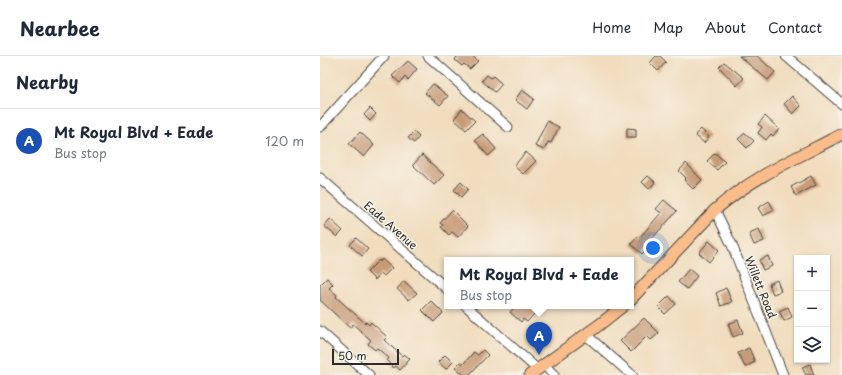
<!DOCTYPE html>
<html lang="en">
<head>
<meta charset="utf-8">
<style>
  :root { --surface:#fff; --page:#f2f2f3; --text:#1f2937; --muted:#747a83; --line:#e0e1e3; --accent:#b45309 }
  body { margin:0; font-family:"Playpen Sans",sans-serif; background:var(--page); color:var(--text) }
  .controls { position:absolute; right:12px; bottom:12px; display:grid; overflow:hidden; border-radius:0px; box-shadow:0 1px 3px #0004 }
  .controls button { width:36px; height:36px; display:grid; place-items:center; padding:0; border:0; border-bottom:1px solid var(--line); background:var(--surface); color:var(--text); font:20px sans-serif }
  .scale { position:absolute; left:12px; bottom:10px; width:67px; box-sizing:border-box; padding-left:4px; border:2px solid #2b2b2b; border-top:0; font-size:11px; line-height:14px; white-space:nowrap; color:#2b2b2b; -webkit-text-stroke:3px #f7f3e8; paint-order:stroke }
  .you { position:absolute; left:333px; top:192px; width:14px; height:14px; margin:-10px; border:3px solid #fff; border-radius:50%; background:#1a73e8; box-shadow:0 0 0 6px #1a73e833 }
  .badge { display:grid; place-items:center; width:26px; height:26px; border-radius:50%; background:var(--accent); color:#fff; font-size:13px; font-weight:700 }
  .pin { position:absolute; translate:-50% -33px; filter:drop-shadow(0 1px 2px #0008) }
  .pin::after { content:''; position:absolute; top:21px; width:14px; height:12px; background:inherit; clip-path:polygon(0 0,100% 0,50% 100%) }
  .popup { position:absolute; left:124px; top:201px; width:190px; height:52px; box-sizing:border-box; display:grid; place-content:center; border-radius:0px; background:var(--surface); filter:drop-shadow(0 1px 3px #0005); font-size:13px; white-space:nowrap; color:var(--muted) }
  .popup b { font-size:15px; color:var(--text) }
  .popup::after { content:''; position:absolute; left:50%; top:100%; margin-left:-8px; border:8px solid transparent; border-top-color:var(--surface) }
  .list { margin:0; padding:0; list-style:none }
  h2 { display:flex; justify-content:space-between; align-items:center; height:52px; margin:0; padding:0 16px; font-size:17px }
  h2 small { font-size:13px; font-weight:400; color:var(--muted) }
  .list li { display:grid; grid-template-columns:26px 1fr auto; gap:12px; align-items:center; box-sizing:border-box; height:64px; padding:0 16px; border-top:1px solid var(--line) }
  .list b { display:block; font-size:15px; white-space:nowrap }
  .list p { margin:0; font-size:13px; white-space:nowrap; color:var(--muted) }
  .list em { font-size:13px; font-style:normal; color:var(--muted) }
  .icon { flex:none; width:22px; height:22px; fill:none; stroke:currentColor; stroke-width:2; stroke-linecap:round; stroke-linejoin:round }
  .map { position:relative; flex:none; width:522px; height:319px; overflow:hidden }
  header { display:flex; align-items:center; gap:24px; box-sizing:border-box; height:56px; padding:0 20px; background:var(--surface); border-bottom:1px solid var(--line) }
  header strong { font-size:19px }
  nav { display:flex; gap:22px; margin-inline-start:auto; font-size:14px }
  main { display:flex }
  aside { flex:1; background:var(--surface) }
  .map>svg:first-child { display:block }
</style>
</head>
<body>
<header>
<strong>Nearbee</strong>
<nav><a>Home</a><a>Map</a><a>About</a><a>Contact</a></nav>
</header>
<main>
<aside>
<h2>Nearby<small></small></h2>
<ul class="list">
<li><span class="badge" style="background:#1a4fb4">A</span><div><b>Mt Royal Blvd + Eade</b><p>Bus stop</p></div><em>120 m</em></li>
</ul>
</aside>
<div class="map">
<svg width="522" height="319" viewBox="0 0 522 319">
  <rect width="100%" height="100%" fill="#f7f3e8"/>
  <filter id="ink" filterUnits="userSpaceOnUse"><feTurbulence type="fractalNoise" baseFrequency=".025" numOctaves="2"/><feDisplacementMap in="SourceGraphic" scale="8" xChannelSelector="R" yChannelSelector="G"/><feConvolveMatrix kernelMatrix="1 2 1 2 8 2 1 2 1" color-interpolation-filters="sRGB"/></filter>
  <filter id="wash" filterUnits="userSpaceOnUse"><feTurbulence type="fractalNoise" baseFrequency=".012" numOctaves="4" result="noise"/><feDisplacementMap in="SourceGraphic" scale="16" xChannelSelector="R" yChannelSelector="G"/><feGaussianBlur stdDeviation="0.9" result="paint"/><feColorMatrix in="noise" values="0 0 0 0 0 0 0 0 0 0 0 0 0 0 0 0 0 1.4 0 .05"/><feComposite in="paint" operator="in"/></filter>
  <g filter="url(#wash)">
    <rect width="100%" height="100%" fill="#f1dcbd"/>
    <g id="blocks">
      <g fill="#c89b78">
        <path d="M136,0H152L158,5L150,13L144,8L142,10L135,4L137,1Z"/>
        <path d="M336,0H340L346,6L338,15L330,7Z"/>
        <path d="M419,0H437L455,16L448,24Z"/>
        <path d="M88,5L97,13L88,24L85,21L80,27L72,20Z"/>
        <path d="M404,6L424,22L417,30L399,11Z"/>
        <path d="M167,19L171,22L173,20L182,28L175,36L162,25Z"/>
        <path d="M113,28L128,40L120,49L105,37Z"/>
        <path d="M202,34L214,43L207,53L195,44Z"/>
        <path d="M472,40L481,50L473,58L464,48Z"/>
        <path d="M50,52L56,58L50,65L44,59Z"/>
        <path d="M142,53L155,65L146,74L134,63Z"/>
        <path d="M445,60L459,73L453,80L451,78L446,84L438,77L442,71L438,68Z"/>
        <path d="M227,65L239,71L231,87L228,86L224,94L215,90Z"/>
        <path d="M307,72L316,73V81H307Z"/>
        <path d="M381,73L389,81L384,87L375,79Z"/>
        <path d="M40,76L54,89L44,101L29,88Z"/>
        <path d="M94,76L99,81L94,87L88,82Z"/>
        <path d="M425,77L434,85L427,92L418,83Z"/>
        <path d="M163,78L176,93L168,100L155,84Z"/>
        <path d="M206,96L216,105L203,118L194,110Z"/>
        <path d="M395,97L405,106L397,114L387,105Z"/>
        <path d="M102,99L124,119L114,129L93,109Z"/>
        <path d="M366,107L382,124L373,133L364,124L366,122L359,115Z"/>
        <path d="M328,120L335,126L329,133L322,126Z"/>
        <path d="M491,120L496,129L476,140L471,131Z"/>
        <path d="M141,126L148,133L141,141L134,134Z"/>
        <path d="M344,144L357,155L327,188L330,190L322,198L311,188L318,180L320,181L341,157L336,153Z"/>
        <path d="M449,145L454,154L443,160L438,152Z"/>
        <path d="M132,154L148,170L138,181L132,176L129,179L121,171L123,169L120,167Z"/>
        <path d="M10,163L23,175L17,181L4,170Z"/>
        <path d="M439,173L444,185L434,189L429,177Z"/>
        <path d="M36,182L48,193L42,200L30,189Z"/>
        <path d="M389,185L399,194L389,206L379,197Z"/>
        <path d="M448,200L452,210L443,214L439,204Z"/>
        <path d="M62,203L72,212L64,220L61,217L55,224L47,216L59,204L60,206Z"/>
        <path d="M369,213L377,220L367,233L358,226Z"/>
        <path d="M7,222L13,228L9,232L17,239L16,241L45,267L46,266L49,269L51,266L67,281L64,284L82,300L84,298L90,303L80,314L76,310L74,312L67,305L69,302L57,292L55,294L48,288L51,284L33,268L30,272L0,244V229Z"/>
        <path d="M457,224L461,235L453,238L449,228Z"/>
        <path d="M84,225L97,237L89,244L77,233Z"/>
        <path d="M406,232L412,246L401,250L396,237Z"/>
        <path d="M349,240L356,248L345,258L338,251Z"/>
        <path d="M111,245L123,257L114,266L102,254Z"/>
        <path d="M196,250H221L207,266L203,263L201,266L190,256Z"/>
        <path d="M468,251L472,261L464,265L459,255Z"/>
        <path d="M324,262L339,277L331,284L327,280L311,296L300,285Z"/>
        <path d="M418,264L423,277L413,281L408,268Z"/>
        <path d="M429,292L435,306L425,311L418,297Z"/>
        <path d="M163,294L168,299L149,319H144L135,311L140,306L143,308L154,296L158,299Z"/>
        <path d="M125,299L133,306L126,313L118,306Z"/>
        <path d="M490,308L494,319H486L482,311Z"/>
      </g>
    </g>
  </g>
  <g filter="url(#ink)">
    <use href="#blocks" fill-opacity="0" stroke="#494641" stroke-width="1"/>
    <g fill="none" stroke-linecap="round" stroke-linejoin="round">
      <g stroke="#494641" stroke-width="11">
        <g id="minor">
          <path d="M108,0L188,71"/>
          <path d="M466,0L522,48"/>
          <path d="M0,71L64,0"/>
          <path d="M0,122L127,233"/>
          <path d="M395,154L412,189L463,319"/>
          <path d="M146,250L217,313"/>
          <path d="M0,275L49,319"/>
          <path d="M266,279L312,319"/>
          <path d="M224,309L234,319"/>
        </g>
      </g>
      <g stroke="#494641" stroke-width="13">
        <g id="major">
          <path d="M311,243L395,154C432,121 479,101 522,78"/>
          <path d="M210,319L279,269L303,250"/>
        </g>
      </g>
      <use href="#minor" stroke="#fff" stroke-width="9"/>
      <use href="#major" stroke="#f9bc8a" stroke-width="11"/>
    </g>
  </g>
  <g text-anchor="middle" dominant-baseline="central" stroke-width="3" stroke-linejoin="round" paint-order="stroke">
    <g font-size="11" fill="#2b2b2b" stroke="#f7f3e8">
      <text transform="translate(71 169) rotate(41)">Eade Avenue</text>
      <text transform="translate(441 231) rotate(68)">Willett Road</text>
    </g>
  </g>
</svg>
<div class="controls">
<button>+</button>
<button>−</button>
<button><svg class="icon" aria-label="layers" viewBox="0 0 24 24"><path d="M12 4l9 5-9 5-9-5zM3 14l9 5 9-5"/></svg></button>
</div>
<div class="scale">50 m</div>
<div class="you"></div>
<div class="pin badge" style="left:219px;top:299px;background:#1a4fb4">A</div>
<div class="popup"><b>Mt Royal Blvd + Eade</b>Bus stop</div>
</div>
</main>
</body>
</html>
